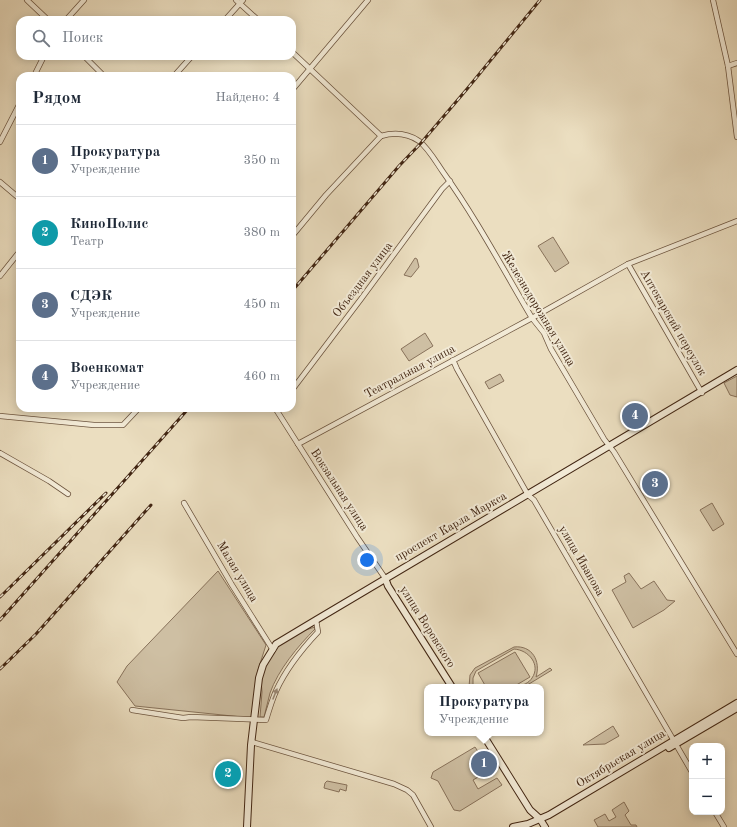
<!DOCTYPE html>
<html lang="ru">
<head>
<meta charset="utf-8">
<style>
  :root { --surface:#fff; --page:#f6f6f7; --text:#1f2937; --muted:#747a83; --line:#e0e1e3; --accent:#8f2418 }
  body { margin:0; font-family:"Old Standard TT",serif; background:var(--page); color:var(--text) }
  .controls { position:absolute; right:12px; bottom:12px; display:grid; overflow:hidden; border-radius:8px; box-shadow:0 2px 10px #0003 }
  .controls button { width:36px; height:36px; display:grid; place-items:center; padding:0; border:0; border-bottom:1px solid var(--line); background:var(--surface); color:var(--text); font:20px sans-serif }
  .you { position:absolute; left:367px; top:560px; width:14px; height:14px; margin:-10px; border:3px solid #fff; border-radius:50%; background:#1a73e8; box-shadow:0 0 0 6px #1a73e833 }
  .badge { display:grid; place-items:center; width:26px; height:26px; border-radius:50%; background:var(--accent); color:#fff; font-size:13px; font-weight:700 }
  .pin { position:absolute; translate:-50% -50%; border:2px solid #fff; box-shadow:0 1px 4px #0006 }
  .popup { position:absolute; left:424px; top:684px; width:120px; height:52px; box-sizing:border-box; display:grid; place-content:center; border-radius:8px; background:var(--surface); filter:drop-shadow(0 1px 3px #0005); font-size:13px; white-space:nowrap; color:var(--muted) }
  .popup b { font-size:15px; color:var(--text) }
  .popup::after { content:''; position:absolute; left:50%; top:100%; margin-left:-8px; border:8px solid transparent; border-top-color:var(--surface) }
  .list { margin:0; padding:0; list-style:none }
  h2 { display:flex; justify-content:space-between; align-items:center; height:52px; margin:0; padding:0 16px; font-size:17px }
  h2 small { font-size:13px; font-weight:400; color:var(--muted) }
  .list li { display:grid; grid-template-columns:26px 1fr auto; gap:12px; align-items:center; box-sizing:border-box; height:72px; padding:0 16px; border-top:1px solid var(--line) }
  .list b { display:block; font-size:15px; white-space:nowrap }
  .list p { margin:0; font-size:13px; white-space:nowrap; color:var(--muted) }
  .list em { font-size:13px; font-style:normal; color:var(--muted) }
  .icon { flex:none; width:22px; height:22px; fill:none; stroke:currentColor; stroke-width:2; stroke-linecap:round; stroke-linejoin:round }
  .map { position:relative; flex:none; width:737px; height:827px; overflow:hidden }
  .search { position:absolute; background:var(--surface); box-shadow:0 2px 10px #0003; left:16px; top:16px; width:280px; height:44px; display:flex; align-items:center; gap:10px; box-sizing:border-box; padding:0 14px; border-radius:12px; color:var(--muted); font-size:15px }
  .panel { position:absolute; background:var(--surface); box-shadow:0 2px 10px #0003; left:16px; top:72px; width:280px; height:340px; border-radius:12px }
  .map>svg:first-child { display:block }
</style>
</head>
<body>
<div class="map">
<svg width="737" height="827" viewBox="0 0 737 827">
  <rect width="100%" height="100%" fill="#ebdec0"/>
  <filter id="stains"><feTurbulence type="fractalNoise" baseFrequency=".005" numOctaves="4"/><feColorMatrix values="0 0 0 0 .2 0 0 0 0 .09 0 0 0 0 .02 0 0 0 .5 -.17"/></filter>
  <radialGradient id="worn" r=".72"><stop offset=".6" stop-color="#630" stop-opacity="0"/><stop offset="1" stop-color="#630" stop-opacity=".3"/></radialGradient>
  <g fill="#cebfa3" stroke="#88725b">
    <path d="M553,237L569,263L555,272L538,246Z"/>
    <path d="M415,258L417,259L419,267L411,277L404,275Z"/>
    <path d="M425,333L433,346L409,361L401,349Z"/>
    <path d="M500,374L504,381L489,389L485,382Z"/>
    <path d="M737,376V397L730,395L724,383Z"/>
    <path d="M712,503L724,524L713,531L700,510Z"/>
    <path d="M218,571L266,645L258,670L252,718L135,706L117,682L127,666Z"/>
    <path d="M629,573L641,589L654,581L667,600L675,601L664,610L633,628L612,590L626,582L624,576Z"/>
    <path d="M315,627V629C298,646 278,670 270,693C268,701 266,709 264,717H260L262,692L261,679L265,665L274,653L277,646L299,632Z"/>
    <path d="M514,647C532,645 541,661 536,677L550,668L552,670L524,687H518C523,685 529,683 532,678C541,665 529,650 514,649L476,671L473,678V687H469L470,675L475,668Z"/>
    <path d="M515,652L530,677L513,687H486L478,673Z"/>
    <path d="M613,726L619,736L605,744L583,745Z"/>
    <path d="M475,747L481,756L471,763L480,776L473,780L478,789L497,778L502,785L460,811L454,810L438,781L431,778L433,772Z"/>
    <path d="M327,781L347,785L346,791L340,789L339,792L324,788L325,783Z"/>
    <path d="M624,802L629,811L625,815L631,825H636L637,827H598L594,820L605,814L609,821L616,817L612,810Z"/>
  </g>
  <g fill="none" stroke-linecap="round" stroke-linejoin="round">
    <g stroke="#6c543e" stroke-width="6">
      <g id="street">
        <path d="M27,0L48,20"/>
        <path d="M236,0L258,20"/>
        <path d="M713,0L728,66L737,137"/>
        <path d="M66,20L84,0"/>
        <path d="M225,20L243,0"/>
        <path d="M292,52L381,136"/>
        <path d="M84,56L104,76"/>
        <path d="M728,66L737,63"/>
        <path d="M34,76L44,56"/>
        <path d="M174,76L192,56"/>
        <path d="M292,90L368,0"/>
        <path d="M381,136C395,132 407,133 419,141C429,149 436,162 443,172C476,218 503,269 532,318L544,333L551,349L604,439L614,452L737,654"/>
        <path d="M0,142L20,103"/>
        <path d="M0,182L20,199"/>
        <path d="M292,236L326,195L381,136"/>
        <path d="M628,264L702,393"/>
        <path d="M0,276L20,251"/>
        <path d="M453,360L457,369L528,495L534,500L692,772"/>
        <path d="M292,390L361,299L442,189L450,181"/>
        <path d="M279,408L277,411L357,537L385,578"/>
        <path d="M0,416L94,425H123L139,408"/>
        <path d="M298,444L532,318L628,264L737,221"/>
        <path d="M0,453L49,481L68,494"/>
        <path d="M184,503L232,585L273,650"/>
        <path d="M132,710L183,718L191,717L266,720C269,710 272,700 276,691C286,669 302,649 318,632L316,620"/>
        <path d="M252,742L394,784L407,790L413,795L431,827"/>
        <path d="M715,812L724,827"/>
      </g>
    </g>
    <g stroke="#422613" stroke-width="8">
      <g id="secondary">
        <path d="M385,578L388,586L452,687"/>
        <path d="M482,733L530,810L540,819L545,827"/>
        <path d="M669,748L737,708"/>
        <path d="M247,827L251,745L259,678L263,665L276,644L316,620L737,370"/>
        <path d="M513,827L528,824L549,815L737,703"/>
      </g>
    </g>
    <use href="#street" stroke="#f2ead6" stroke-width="4.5"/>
    <use href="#secondary" stroke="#f2ead6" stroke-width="6"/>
    <g stroke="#422613" stroke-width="3">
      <g id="rail">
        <path d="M292,291L399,166L421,143L467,89L540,0"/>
        <path d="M0,597L106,493"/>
        <path d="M0,620L189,408"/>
        <path d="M0,669L36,634L151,505"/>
      </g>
    </g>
    <use href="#rail" stroke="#f2ead6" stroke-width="1.5" stroke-dasharray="4.5" stroke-linecap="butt"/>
  </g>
  <defs><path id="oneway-solid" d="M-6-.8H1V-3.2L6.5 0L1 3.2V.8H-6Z"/></defs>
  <use fill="#9a8874" href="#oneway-solid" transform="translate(275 694) rotate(-68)"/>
  <g text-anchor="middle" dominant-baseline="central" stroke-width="4" stroke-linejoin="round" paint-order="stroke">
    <g font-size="12" fill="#422613" stroke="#f2ead6">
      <text transform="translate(363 280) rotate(-53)">Объездная улица</text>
      <text transform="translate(538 309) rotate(59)">Железнодорожная улица</text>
      <text transform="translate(673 323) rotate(60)">Аптекарский переулок</text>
      <text transform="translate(410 372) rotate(-28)">Театральная улица</text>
      <text transform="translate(339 490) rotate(57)">Вокзальная улица</text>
      <text transform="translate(451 527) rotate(-30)">проспект Карла Маркса</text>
      <text transform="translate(581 561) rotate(60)">улица Иванова</text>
      <text transform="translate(237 572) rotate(59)">Малая улица</text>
      <text transform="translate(427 627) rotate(58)">улица Воровского</text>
      <text transform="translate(621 759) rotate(-31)">Октябрьская улица</text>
    </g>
  </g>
  <rect width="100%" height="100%" filter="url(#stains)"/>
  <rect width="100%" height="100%" fill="url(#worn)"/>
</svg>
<div class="controls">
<button>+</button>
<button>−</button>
</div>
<div class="you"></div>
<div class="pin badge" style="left:484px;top:764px;background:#5c6f8a">1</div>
<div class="popup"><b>Прокуратура</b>Учреждение</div>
<div class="pin badge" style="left:228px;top:774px;background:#0f9aa8">2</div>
<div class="pin badge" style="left:655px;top:484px;background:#5c6f8a">3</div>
<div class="pin badge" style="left:635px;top:416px;background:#5c6f8a">4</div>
<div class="search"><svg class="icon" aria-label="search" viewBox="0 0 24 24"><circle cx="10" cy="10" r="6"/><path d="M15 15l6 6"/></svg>Поиск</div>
<section class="panel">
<h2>Рядом<small>Найдено: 4</small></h2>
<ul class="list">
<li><span class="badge" style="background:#5c6f8a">1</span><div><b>Прокуратура</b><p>Учреждение</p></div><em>350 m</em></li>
<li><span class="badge" style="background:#0f9aa8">2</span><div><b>КиноПолис</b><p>Театр</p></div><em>380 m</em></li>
<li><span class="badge" style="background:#5c6f8a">3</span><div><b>СДЭК</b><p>Учреждение</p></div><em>450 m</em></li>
<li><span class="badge" style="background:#5c6f8a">4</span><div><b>Военкомат</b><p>Учреждение</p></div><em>460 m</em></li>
</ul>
</section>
</div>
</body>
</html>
